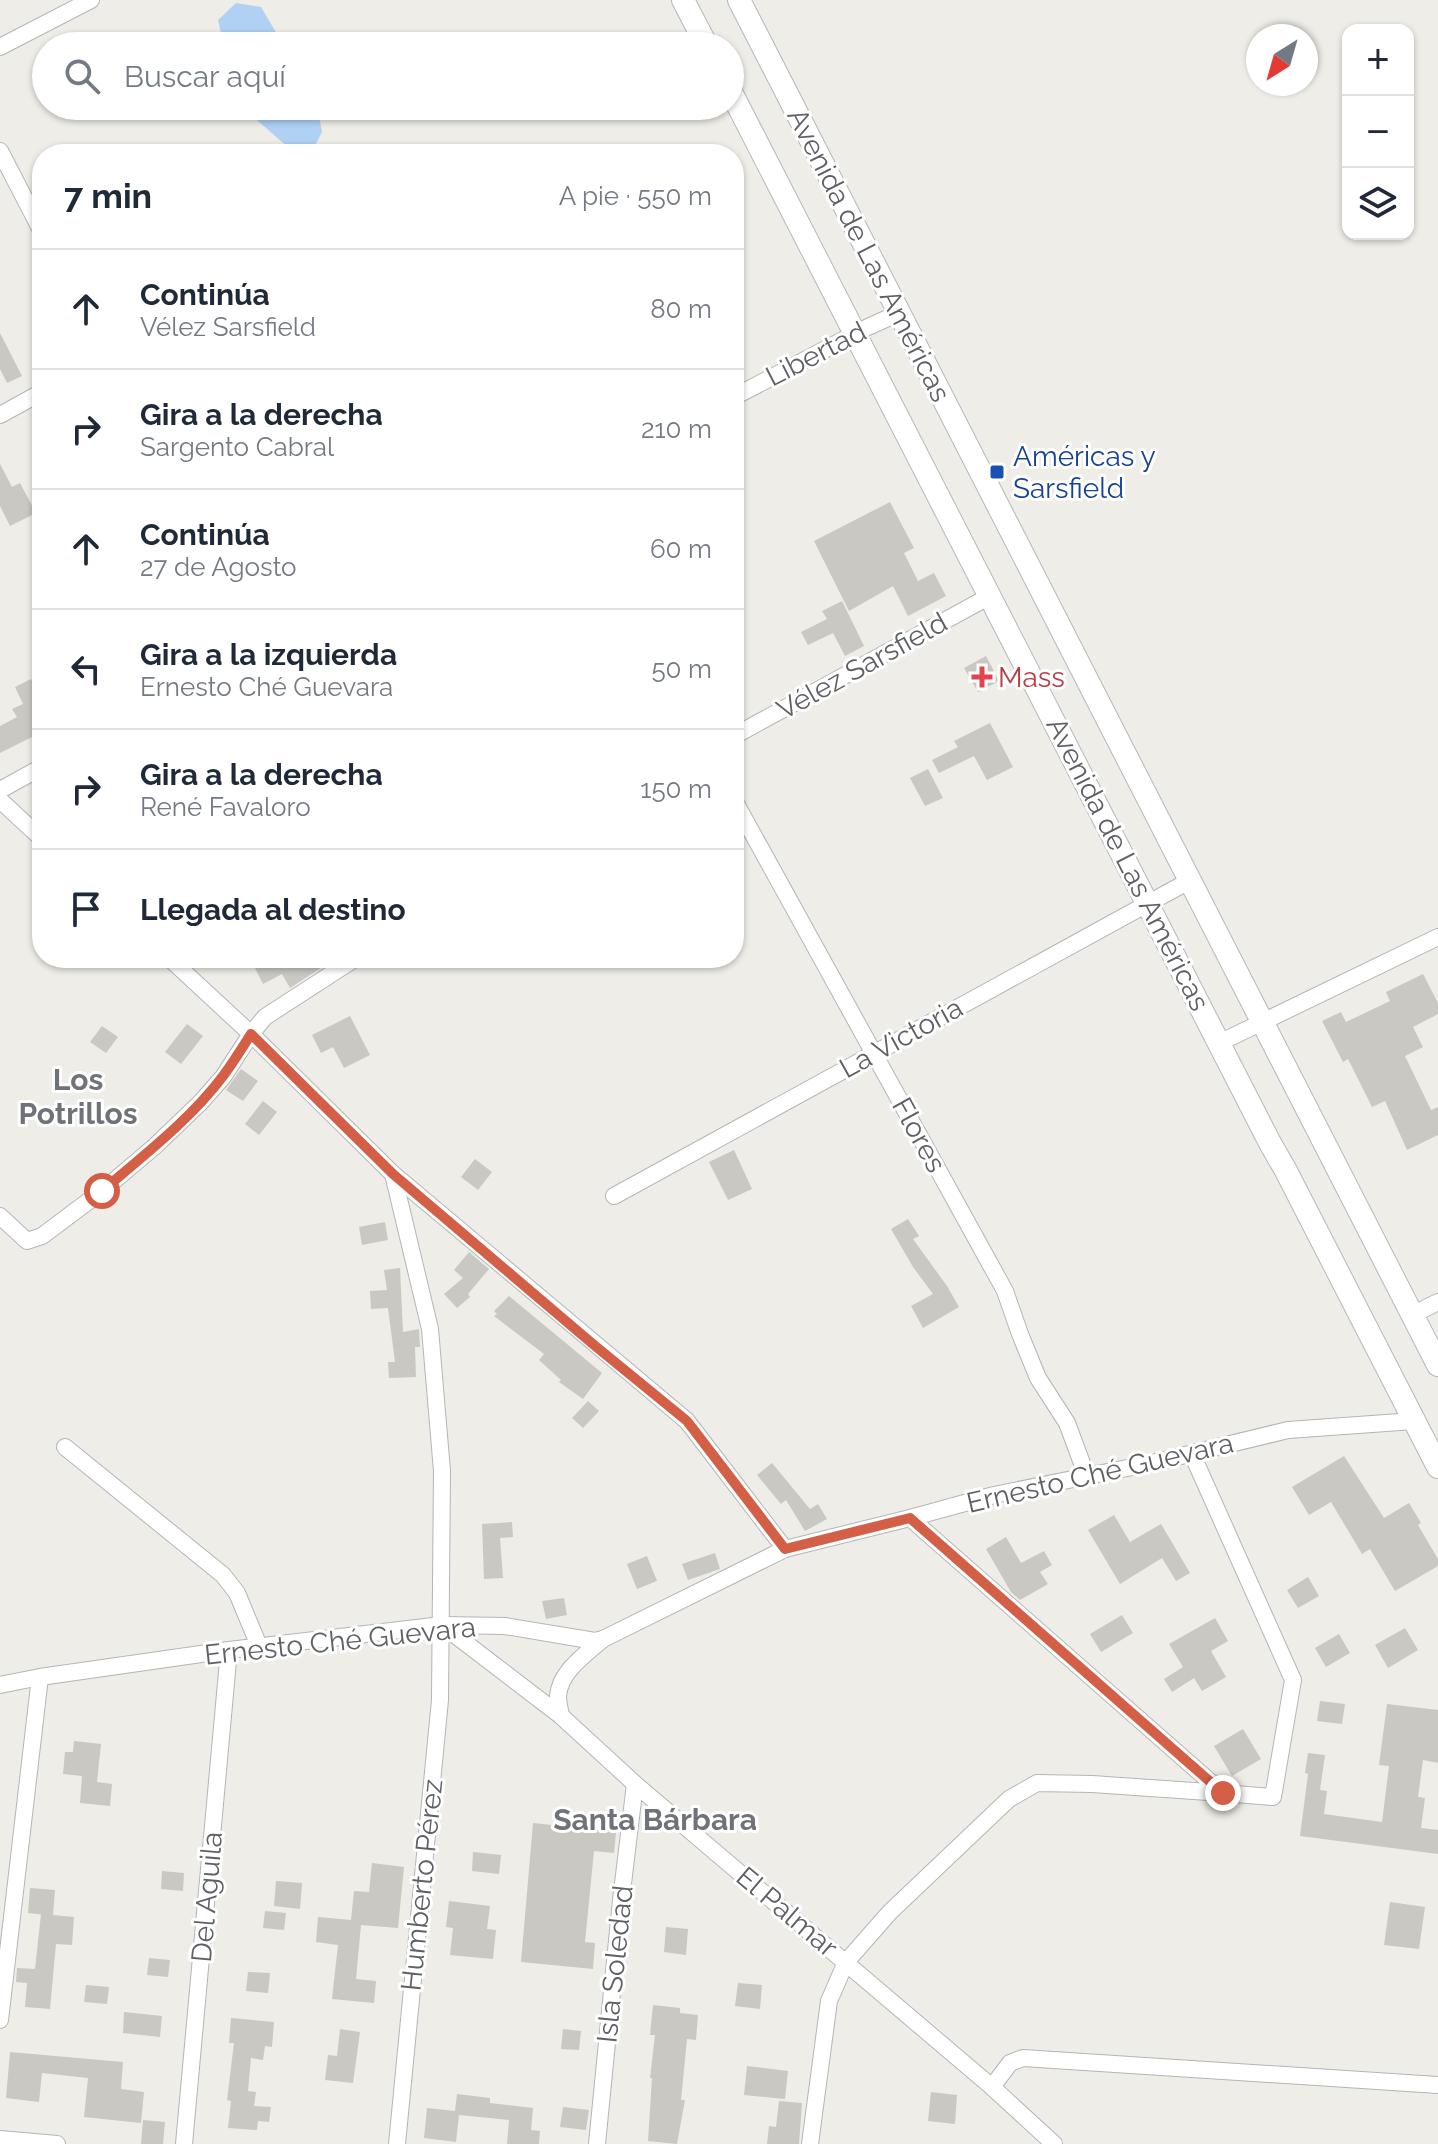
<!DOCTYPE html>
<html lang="es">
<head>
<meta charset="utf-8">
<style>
  :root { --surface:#fff; --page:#f2f2f3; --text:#1f2937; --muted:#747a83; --line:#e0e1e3 }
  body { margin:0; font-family:Raleway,sans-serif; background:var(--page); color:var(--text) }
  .controls { position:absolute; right:24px; top:24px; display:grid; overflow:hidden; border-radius:16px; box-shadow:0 2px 6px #0004 }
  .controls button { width:72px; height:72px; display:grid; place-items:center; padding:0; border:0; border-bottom:2px solid var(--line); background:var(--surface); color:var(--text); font:40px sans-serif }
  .compass { position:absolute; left:1246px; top:24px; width:72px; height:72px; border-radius:50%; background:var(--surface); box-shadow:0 2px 6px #0004; rotate:217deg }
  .stop { position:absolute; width:24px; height:24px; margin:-18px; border:6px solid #d45f47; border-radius:50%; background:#fff }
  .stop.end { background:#d45f47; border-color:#fff; box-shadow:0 2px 8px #0008 }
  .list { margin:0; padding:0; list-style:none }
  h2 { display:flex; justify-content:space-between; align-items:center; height:104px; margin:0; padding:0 32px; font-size:34px }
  h2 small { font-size:26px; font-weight:400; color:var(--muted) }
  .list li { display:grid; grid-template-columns:52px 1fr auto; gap:24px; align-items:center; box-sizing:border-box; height:120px; padding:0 32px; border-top:2px solid var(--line) }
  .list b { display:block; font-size:30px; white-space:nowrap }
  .list p { margin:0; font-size:26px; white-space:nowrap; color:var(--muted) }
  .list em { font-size:26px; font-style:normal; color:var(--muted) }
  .icon { flex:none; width:44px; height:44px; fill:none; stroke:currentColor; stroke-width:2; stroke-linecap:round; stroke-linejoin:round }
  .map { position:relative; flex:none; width:1438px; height:2144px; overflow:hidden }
  .search { position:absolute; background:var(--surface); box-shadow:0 2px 6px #0004; left:32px; top:32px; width:712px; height:88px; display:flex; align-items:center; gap:20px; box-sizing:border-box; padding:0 28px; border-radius:44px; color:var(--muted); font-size:30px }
  .panel { position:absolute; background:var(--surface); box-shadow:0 2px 6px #0004; left:32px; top:144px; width:712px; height:824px; border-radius:32px }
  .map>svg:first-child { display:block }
</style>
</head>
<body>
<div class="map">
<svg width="1438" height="2144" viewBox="0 0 1438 2144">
  <rect width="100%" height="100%" fill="#eeede7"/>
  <g fill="#b0d0f4">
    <path d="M236,3L261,7L284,46H224L218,20Z"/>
    <path d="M241,106H317L322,132L311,153L290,149Z"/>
  </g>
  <g fill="#cac8c3">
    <path d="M0,333L22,376L7,383L0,369Z"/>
    <path d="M0,464L12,487L20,483L36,513L10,526L0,506Z"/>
    <path d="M890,502L914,548L904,553L918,581L934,573L946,596L908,616L893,586L849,611L814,541Z"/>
    <path d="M842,601L864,646L845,656L833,633L808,645L801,632L827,619L822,611Z"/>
    <path d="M986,656L999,681L978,692L964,668Z"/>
    <path d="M31,679L42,701V732L0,753V726L17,717L12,709L23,704L15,687Z"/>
    <path d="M990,723L1013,767L987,780L974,756L939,773L932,760L958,747L954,741Z"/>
    <path d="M928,769L943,798L925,806L910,778Z"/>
    <path d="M250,958H336L290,988L282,974L263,984Z"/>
    <path d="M1423,974L1438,1003V1014L1413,1027L1423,1047L1405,1056L1431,1110L1438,1107V1135L1407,1150L1385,1101L1372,1107L1348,1059L1343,1062L1322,1021L1341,1012L1346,1022L1390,1001L1386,992Z"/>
    <path d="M350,1016L370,1055L344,1068L333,1047L321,1053L312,1035Z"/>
    <path d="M187,1024L203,1036L181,1064L165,1052Z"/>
    <path d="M102,1026L118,1037L106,1053L90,1042Z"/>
    <path d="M241,1069L258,1081L243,1101L226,1090Z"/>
    <path d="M263,1101L277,1112L259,1135L245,1124Z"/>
    <path d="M734,1150L752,1189L728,1200L709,1162Z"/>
    <path d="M475,1159L492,1172L478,1190L461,1177Z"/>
    <path d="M908,1219L919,1236L913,1239L947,1286L959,1307L923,1328L911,1306L933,1294L913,1267L891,1229Z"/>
    <path d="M385,1222L388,1240L362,1245L359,1227Z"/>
    <path d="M469,1252L489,1269L468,1294L470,1297L457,1308L444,1294L463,1278L454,1270Z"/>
    <path d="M400,1268L403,1332L419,1329L420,1347H415L416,1377L389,1378L388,1362H395L388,1308L371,1309L370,1291L387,1290L384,1270Z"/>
    <path d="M509,1296L602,1373L583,1399L559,1382L561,1380L539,1360L544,1354L494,1316L497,1314L494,1311Z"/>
    <path d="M588,1401L599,1411L583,1428L572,1418Z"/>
    <path d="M1344,1456L1384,1518L1409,1503L1421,1523L1418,1525L1438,1559V1566L1395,1591L1370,1549L1362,1554L1331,1502L1309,1515L1292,1487Z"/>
    <path d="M772,1463L810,1509L818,1504L827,1519L805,1531L786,1500L781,1504L757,1475Z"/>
    <path d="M1114,1515L1130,1542L1161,1524L1190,1573L1176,1581L1162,1558L1120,1584L1088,1530Z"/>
    <path d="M512,1522L513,1537L500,1538L503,1578L484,1579L482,1524Z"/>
    <path d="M1006,1537L1021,1563L1044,1551L1052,1565L1040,1572L1048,1584L1020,1600L1011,1592L986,1549Z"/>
    <path d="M715,1553L720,1569L688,1580L682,1564Z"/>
    <path d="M647,1556L657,1581L637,1589L627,1564Z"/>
    <path d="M1308,1577L1319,1596L1298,1608L1287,1590Z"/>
    <path d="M564,1598L567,1615L546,1619L542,1601Z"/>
    <path d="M1122,1615L1133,1633L1101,1652L1090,1634Z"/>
    <path d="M1215,1618L1228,1641L1211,1651L1226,1677L1202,1691L1194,1678L1172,1692L1164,1679L1183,1667L1169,1644Z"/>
    <path d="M1405,1628L1418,1650L1388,1668L1375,1645Z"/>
    <path d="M1339,1634L1350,1653L1326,1667L1315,1648Z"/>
    <path d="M1320,1701L1345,1704L1342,1724L1317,1721Z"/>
    <path d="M1387,1704L1438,1710V1763L1423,1760L1418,1797L1425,1798L1421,1828L1438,1830V1854L1300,1836L1308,1774L1305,1773L1308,1753L1325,1755L1320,1790L1327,1791L1324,1814L1382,1822L1389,1766L1379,1765Z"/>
    <path d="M1243,1729L1261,1759L1232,1776L1214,1746Z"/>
    <path d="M74,1741L101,1744L97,1782L112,1784L110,1806L80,1803L82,1776L63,1774L65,1752H73Z"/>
    <path d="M533,1823L616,1832L614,1853L594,1851L585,1942L595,1943L593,1969L521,1962Z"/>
    <path d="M473,1852L501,1855L499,1874L472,1871Z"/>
    <path d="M372,1863L404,1867L398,1928L361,1925L356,1979L376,1981L374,2003L332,1999L338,1945L316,1942L318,1917L351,1920L354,1891L369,1892Z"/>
    <path d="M162,1871L184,1873L183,1891L161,1889Z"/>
    <path d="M276,1881L302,1883L300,1909L274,1906Z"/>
    <path d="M30,1888L55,1890L53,1915L74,1917L72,1945L56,1944L50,2009L25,2007L27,1983L16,1982L17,1968L35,1969L41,1914L47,1915L28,1913Z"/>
    <path d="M449,1901L490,1906L487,1929L496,1930L493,1959L450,1955L453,1928L446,1927Z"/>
    <path d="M1390,1902L1425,1907L1419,1949L1384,1945Z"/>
    <path d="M265,1911L286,1913L284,1930L263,1928Z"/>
    <path d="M666,1927L688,1929L686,1955L664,1952Z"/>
    <path d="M149,1958L170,1960L168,1977L147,1975Z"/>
    <path d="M248,1972L270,1973L268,1993L246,1991Z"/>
    <path d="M738,1983L762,1985L760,2009L735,2006Z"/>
    <path d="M86,1985L109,1987L107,2004L84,2002Z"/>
    <path d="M653,2005L680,2008V2013L698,2015L696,2040L687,2039L681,2100H685L677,2144L648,2141L652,2078H650L655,2035H650Z"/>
    <path d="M124,2012L162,2016L160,2037L123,2033Z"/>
    <path d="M231,2018L274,2022L272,2047L265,2046L263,2060L251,2058L248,2091L256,2092L254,2106L271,2107L269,2122L258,2121L257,2130L228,2128L231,2101L227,2100L234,2043H229Z"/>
    <path d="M340,2029L360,2032L353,2083L325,2080L328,2055L337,2056Z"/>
    <path d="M563,2029L581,2031L579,2050L561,2049Z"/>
    <path d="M10,2052L123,2062L121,2089L144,2092L141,2123L84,2117L88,2078L42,2073L39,2102L6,2098Z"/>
    <path d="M747,2066L788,2071L785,2099L744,2095Z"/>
    <path d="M931,2092L957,2095L955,2124L928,2121Z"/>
    <path d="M457,2094L490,2098V2103L533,2108L531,2130L540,2131L539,2144H507L509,2120L459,2115L456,2142L424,2138L427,2108L455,2111Z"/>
    <path d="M779,2101L802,2103L799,2144H767L769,2126L776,2127Z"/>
    <path d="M563,2107L589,2110L586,2130L560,2127Z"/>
    <path d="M143,2120L165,2122L163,2144H141Z"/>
  </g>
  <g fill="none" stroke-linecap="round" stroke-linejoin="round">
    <g stroke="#b3b5b9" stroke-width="18">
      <g id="minor">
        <path d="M0,47L91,0"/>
        <path d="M0,151L42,232"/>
        <path d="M734,397L868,327L899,313"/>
        <path d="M0,415L42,392"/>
        <path d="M734,736L990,596"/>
        <path d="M0,790L42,767"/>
        <path d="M0,800L42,839"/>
        <path d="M734,800L1005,1291L1020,1334L1038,1378L1067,1423L1087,1477"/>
        <path d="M169,958L251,1034L393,1174L687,1421L785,1549"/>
        <path d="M1219,1043L1438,937"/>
        <path d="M393,1174L430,1329L442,1471L440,1700L397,2144"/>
        <path d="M614,1196L1189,881"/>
        <path d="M0,1216L27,1241L42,1236L102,1191L154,1147L200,1103L223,1077L251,1034L265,1017L356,958"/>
        <path d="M1412,1315L1438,1302"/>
        <path d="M65,1447L223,1575L237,1593L259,1646"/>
        <path d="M910,1518L1223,1793L1273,1797L1293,1680L1192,1454"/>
        <path d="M442,1625L561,1716L635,1784L992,2087L1054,2144"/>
        <path d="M0,1685L40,1677L229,1650L442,1625L505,1626L595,1641L603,1639L785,1549L910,1518L994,1495L1152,1463L1288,1430L1414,1421"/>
        <path d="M561,1716C560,1710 558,1702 558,1696C560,1671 586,1654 603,1639"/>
        <path d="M0,2020L40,1677"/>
        <path d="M992,2087L1010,2063L1023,2058L1438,2085"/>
        <path d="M0,2139L57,2144"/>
        <path d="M184,2144L229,1650"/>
        <path d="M597,2144L621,1900L635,1784"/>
        <path d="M810,2144L829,2001L846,1962L890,1912L1009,1799L1037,1783L1092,1784L1223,1793"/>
      </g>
    </g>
    <g stroke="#b5b7bc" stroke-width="24">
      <g id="secondary">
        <path d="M683,0L707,46"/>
        <path d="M739,0L1438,1365"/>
        <path d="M730,90L1270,1143L1285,1169L1438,1467"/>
      </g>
    </g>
    <use href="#minor" stroke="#fff" stroke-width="16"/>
    <use href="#secondary" stroke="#fff" stroke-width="22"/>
  </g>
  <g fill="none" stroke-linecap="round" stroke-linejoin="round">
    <path stroke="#d45f47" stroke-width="10" d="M102,1191C143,1156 191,1119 223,1076C233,1063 242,1048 251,1034L393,1174L594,1345L687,1421L785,1549L910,1518L1223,1793"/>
  </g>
  <rect fill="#1a4fb4" stroke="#fff" stroke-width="3" x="989" y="464" width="16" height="16" rx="4"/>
  <path fill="#e0444e" stroke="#fff" stroke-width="3" d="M978 665h8v8h8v8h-8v8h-8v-8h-8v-8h8z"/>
  <g text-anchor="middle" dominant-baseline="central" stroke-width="6" stroke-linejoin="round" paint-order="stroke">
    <g font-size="28" fill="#5e6065" stroke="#fff">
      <text transform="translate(869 255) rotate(63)">Avenida de Las Américas</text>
      <text transform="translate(816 354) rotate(-27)">Libertad</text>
      <text transform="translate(862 666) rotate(-29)">Vélez Sarsfield</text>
      <text transform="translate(1128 864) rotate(63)">Avenida de Las Américas</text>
      <text transform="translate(901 1038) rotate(-29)">La Victoria</text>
      <text transform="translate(919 1135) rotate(61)">Flores</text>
      <text transform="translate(1100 1473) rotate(-13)">Ernesto Ché Guevara</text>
      <text transform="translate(340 1641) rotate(-6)">Ernesto Ché Guevara</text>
      <text transform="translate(422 1885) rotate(-84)">Humberto Pérez</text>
      <text transform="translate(207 1897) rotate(-85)">Del Aguila</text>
      <text transform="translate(787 1912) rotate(40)">El Palmar</text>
      <text transform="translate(615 1964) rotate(-84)">Isla Soledad</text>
    </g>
    <g font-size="28" fill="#164399" stroke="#fff" text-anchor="start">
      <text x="1013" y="456">Américas y<tspan x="1013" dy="32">Sarsfield</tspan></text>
    </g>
    <g font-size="28" fill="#be3a42" stroke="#fff" text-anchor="start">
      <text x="998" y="677">Mass</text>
    </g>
    <g font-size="30" font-weight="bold" fill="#6f7277" stroke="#fff">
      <text x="78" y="1079">Los<tspan x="78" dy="34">Potrillos</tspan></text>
      <text x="655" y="1819">Santa Bárbara</text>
    </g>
  </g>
</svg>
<div class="controls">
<button>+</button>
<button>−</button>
<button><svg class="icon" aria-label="layers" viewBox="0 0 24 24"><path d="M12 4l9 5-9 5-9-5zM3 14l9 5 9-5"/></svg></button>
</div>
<svg class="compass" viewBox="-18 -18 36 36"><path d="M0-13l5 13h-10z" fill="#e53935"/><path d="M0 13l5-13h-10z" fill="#747a83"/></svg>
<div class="stop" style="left:102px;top:1191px"></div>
<div class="stop end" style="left:1223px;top:1793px"></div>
<div class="search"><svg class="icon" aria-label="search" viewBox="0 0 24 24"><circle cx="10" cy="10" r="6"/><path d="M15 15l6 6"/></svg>Buscar aquí</div>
<section class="panel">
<h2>7 min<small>A pie · 550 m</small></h2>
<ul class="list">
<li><svg class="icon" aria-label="ahead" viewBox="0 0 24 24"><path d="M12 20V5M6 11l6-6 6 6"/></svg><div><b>Continúa</b><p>Vélez Sarsfield</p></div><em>80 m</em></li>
<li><svg class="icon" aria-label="right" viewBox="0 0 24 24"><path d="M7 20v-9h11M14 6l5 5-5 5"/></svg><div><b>Gira a la derecha</b><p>Sargento Cabral</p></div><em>210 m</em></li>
<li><svg class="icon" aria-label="ahead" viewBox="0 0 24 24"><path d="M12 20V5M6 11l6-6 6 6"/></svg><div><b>Continúa</b><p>27 de Agosto</p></div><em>60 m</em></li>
<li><svg class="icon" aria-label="left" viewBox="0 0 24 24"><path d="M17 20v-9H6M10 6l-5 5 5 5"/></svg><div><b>Gira a la izquierda</b><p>Ernesto Ché Guevara</p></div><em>50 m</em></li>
<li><svg class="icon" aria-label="right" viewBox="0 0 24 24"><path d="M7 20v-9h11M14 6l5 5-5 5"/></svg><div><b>Gira a la derecha</b><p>René Favaloro</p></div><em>150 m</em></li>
<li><svg class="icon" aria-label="arrive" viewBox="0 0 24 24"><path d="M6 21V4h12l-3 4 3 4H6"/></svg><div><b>Llegada al destino</b></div></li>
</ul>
</section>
</div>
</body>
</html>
